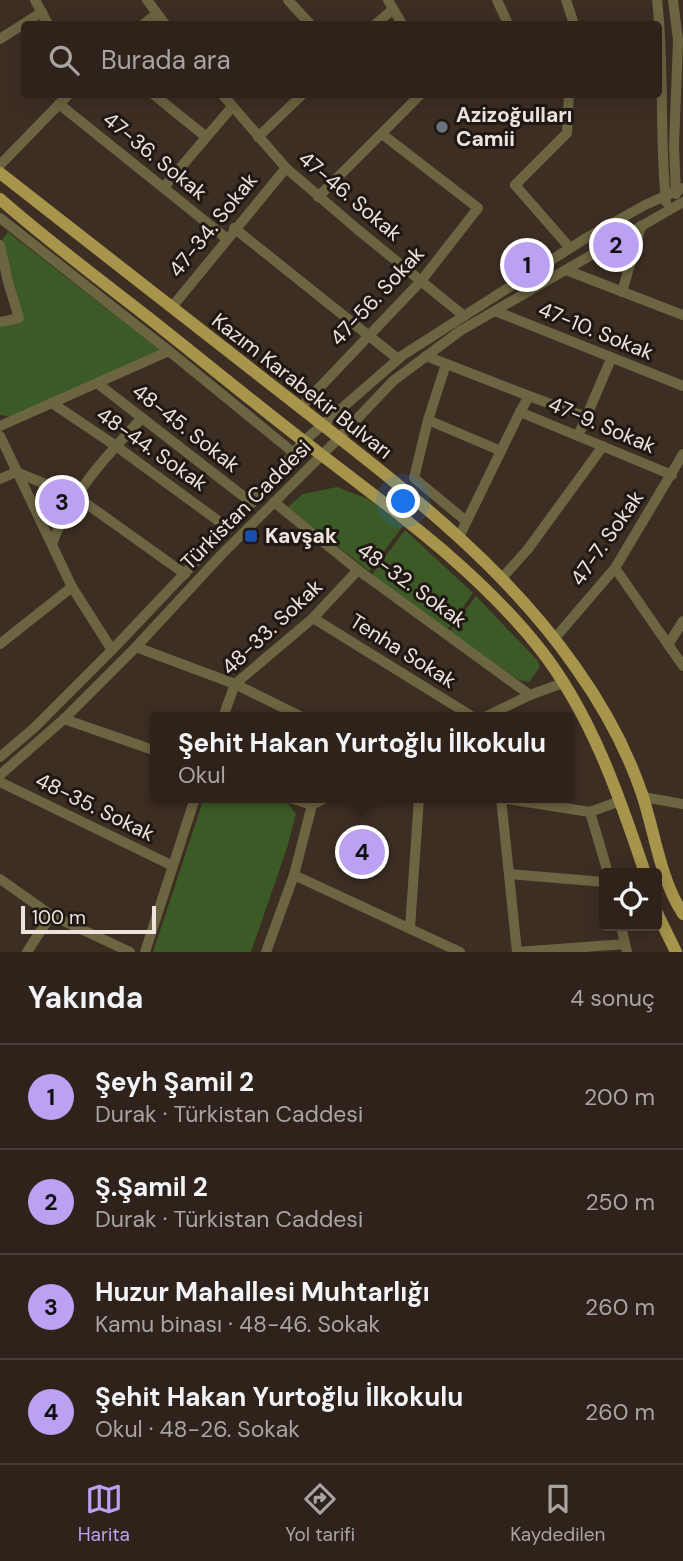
<!DOCTYPE html>
<html lang="tr">
<head>
<meta charset="utf-8">
<style>
  :root { --surface:#2e221b; --page:#362a24; --text:#f1f3f6; --muted:#a7a4a3; --line:#493f3a; --accent:#bca0f2 }
  body { margin:0; font-family:"DM Sans",sans-serif; background:var(--page); color:var(--text) }
  .controls { position:absolute; right:21px; bottom:21px; display:grid; overflow:hidden; border-radius:7px; box-shadow:0 4px 18px #0003 }
  .controls button { width:63px; height:63px; display:grid; place-items:center; padding:0; border:0; border-bottom:2px solid var(--line); background:var(--surface); color:var(--text); font:35px sans-serif }
  .scale { position:absolute; left:21px; bottom:18px; width:135px; box-sizing:border-box; padding-left:7px; border:4px solid #eee4de; border-top:0; font-size:19px; line-height:24px; white-space:nowrap; color:#eee4de; -webkit-text-stroke:5px #1f1813; paint-order:stroke }
  .you { position:absolute; left:404px; top:502px; width:24px; height:24px; margin:-18px; border:5px solid #fff; border-radius:50%; background:#1a73e8; box-shadow:0 0 0 10px #1a73e833 }
  .badge { display:grid; place-items:center; width:46px; height:46px; border-radius:50%; background:var(--accent); color:#111; font-size:23px; font-weight:700 }
  .pin { position:absolute; translate:-50% -50%; border:4px solid #fff; box-shadow:0 2px 7px #0006 }
  .popup { position:absolute; left:150px; top:712px; width:424px; height:91px; box-sizing:border-box; display:grid; place-content:center; border-radius:7px; background:var(--surface); filter:drop-shadow(0 2px 5px #0005); font-size:23px; white-space:nowrap; color:var(--muted) }
  .popup b { font-size:26px; color:var(--text) }
  .popup::after { content:''; position:absolute; left:50%; top:100%; margin-left:-14px; border:14px solid transparent; border-top-color:var(--surface) }
  .list { margin:0; padding:0; list-style:none }
  h2 { display:flex; justify-content:space-between; align-items:center; height:91px; margin:0; padding:0 28px; font-size:30px }
  h2 small { font-size:23px; font-weight:400; color:var(--muted) }
  .list li { display:grid; grid-template-columns:46px 1fr auto; gap:21px; align-items:center; box-sizing:border-box; height:105px; padding:0 28px; border-top:2px solid var(--line) }
  .list b { display:block; font-size:26px; white-space:nowrap }
  .list p { margin:0; font-size:23px; white-space:nowrap; color:var(--muted) }
  .list em { font-size:23px; font-style:normal; color:var(--muted) }
  .icon { flex:none; width:38px; height:38px; fill:none; stroke:currentColor; stroke-width:2; stroke-linecap:round; stroke-linejoin:round }
  .map { position:relative; flex:none; width:683px; height:952px; overflow:hidden }
  .search { position:absolute; background:var(--surface); box-shadow:0 4px 18px #0003; left:21px; right:21px; top:21px; height:77px; display:flex; align-items:center; gap:18px; box-sizing:border-box; padding:0 24px; border-radius:7px; color:var(--muted); font-size:26px }
  .sheet { height:511px; background:var(--surface) }
  nav { display:flex; justify-content:space-around; align-items:center; box-sizing:border-box; height:98px; border-top:2px solid var(--line); background:var(--surface); font-size:19px; color:var(--muted) }
  nav a { display:grid; justify-items:center; gap:4px }
  nav .on { color:var(--accent) }
  .map>svg:first-child { display:block }
</style>
</head>
<body>
<div class="map">
<svg width="683" height="952" viewBox="0 0 683 952">
  <rect width="100%" height="100%" fill="#3d2e24"/>
  <g fill="#3c5a26">
    <path d="M8,232L161,351L12,417L0,415V326L23,320L3,248V238Z"/>
    <path d="M337,487L368,499L403,526L369,571L288,507L303,494Z"/>
    <path d="M405,530L473,593L447,630L372,574Z"/>
    <path d="M476,596L538,661L540,667L529,682L519,680L449,632Z"/>
    <path d="M204,798H273L287,802L296,814L287,848L251,952H153Z"/>
  </g>
  <g fill="none" stroke-linecap="round" stroke-linejoin="round">
    <g stroke="#6c6542" stroke-width="10">
      <path d="M35,0L48,24"/>
      <path d="M147,0L165,24"/>
      <path d="M288,0L310,24"/>
      <path d="M388,0L402,24"/>
      <path d="M497,0L508,24"/>
      <path d="M566,0L574,24"/>
      <path d="M657,0C665,67 659,135 666,202"/>
      <path d="M673,0L678,40L674,146L676,194"/>
      <path d="M144,24L156,14"/>
      <path d="M376,24L393,9"/>
      <path d="M0,39L42,12"/>
      <path d="M153,94L205,136"/>
      <path d="M222,94L286,168L357,229L464,316"/>
      <path d="M569,94L567,133L515,185L570,248"/>
      <path d="M59,104L226,238"/>
      <path d="M258,137L303,94"/>
      <path d="M0,165L69,94"/>
      <path d="M164,187L232,107"/>
      <path d="M318,197L421,94"/>
      <path d="M0,218L169,351L294,453"/>
      <path d="M234,228L398,359"/>
      <path d="M0,245L8,282L19,318L0,322"/>
      <path d="M566,270L683,315"/>
      <path d="M622,292L641,226"/>
      <path d="M172,307L286,168"/>
      <path d="M495,311L683,386"/>
      <path d="M426,356L529,396L520,412L672,475"/>
      <path d="M446,364L428,420L414,478L466,521"/>
      <path d="M97,383L252,503"/>
      <path d="M529,396L586,417"/>
      <path d="M52,403L116,446L228,528"/>
      <path d="M300,408L421,281L478,208L382,134"/>
      <path d="M428,420L501,451"/>
      <path d="M0,426L169,351"/>
      <path d="M0,436L72,587L112,650"/>
      <path d="M578,436L611,359"/>
      <path d="M0,479L16,472L77,497L185,574"/>
      <path d="M274,502L358,570L530,695"/>
      <path d="M460,535L520,412"/>
      <path d="M52,544C69,496 107,455 142,418"/>
      <path d="M615,568L683,666"/>
      <path d="M502,578L528,549L603,446"/>
      <path d="M313,618L473,717"/>
      <path d="M555,638L615,568L683,454"/>
      <path d="M0,644L72,587"/>
      <path d="M668,645L683,621"/>
      <path d="M136,647L235,684L302,717"/>
      <path d="M223,717L235,684L313,618L358,570"/>
      <path d="M485,717L530,695L563,683"/>
      <path d="M64,719L156,751"/>
      <path d="M0,757L34,728L112,650L257,497L304,441L403,355L586,238L645,205L683,188"/>
      <path d="M0,775L64,719L136,647L222,554L339,438L393,381L460,331L683,202"/>
      <path d="M0,782L173,866"/>
      <path d="M643,797L683,804"/>
      <path d="M290,798L312,805"/>
      <path d="M590,812L501,798L517,952L625,944"/>
      <path d="M608,873L590,812L620,801"/>
      <path d="M509,874L604,882"/>
      <path d="M294,875L460,952"/>
      <path d="M0,879L51,915L130,952"/>
      <path d="M621,926L627,952"/>
      <path d="M410,928L419,798"/>
      <path d="M27,952L51,915"/>
      <path d="M145,952L195,798"/>
      <path d="M266,952L294,875L312,805L325,798"/>
    </g>
    <g stroke="#a6954a" stroke-width="12">
      <path d="M0,173C98,249 195,325 292,401C394,481 501,560 576,668C603,706 627,750 642,794C655,833 660,879 683,914"/>
      <path d="M0,199C48,241 99,279 149,318C207,364 264,411 323,456C400,515 479,572 540,649C591,714 619,795 645,873"/>
      <path d="M657,913L676,952"/>
    </g>
  </g>
  <circle fill="#6b7280" stroke="#1f1813" stroke-width="2.5" cx="442" cy="127" r="7"/>
  <rect fill="#1a4fb4" stroke="#1f1813" stroke-width="2.5" x="244" y="529" width="14" height="14" rx="3.5"/>
  <g text-anchor="middle" dominant-baseline="central" stroke-width="6" stroke-linejoin="round" paint-order="stroke">
    <g font-size="21" font-weight="bold" fill="#eee4de" stroke="#1f1813" text-anchor="start">
      <text x="456" y="115">Azizoğulları<tspan x="456" dy="24">Camii</tspan></text>
      <text x="265" y="536">Kavşak</text>
    </g>
    <g font-size="21" fill="#eee4de" stroke="#1f1813">
      <text transform="translate(155 156) rotate(39)">47-36. Sokak</text>
      <text transform="translate(350 196) rotate(40)">47-46. Sokak</text>
      <text transform="translate(213 225) rotate(-51)">47-34. Sokak</text>
      <text transform="translate(377 296) rotate(-47)">47-56. Sokak</text>
      <text transform="translate(596 331) rotate(22)">47-10. Sokak</text>
      <text transform="translate(302 386) rotate(38)">Kazım Karabekir Bulvarı</text>
      <text transform="translate(602 425) rotate(23)">47-9. Sokak</text>
      <text transform="translate(186 428) rotate(38)">48-45. Sokak</text>
      <text transform="translate(152 449) rotate(35)">48-44. Sokak</text>
      <text transform="translate(246 505) rotate(-45)">Türkistan Caddesi</text>
      <text transform="translate(607 538) rotate(-55)">47-7. Sokak</text>
      <text transform="translate(412 585) rotate(36)">48-32. Sokak</text>
      <text transform="translate(272 627) rotate(-43)">48-33. Sokak</text>
      <text transform="translate(403 651) rotate(32)">Tenha Sokak</text>
      <text transform="translate(95 807) rotate(26)">48-35. Sokak</text>
    </g>
  </g>
</svg>
<div class="controls">
<button><svg class="icon" aria-label="locate" viewBox="0 0 24 24"><circle cx="12" cy="12" r="6"/><path d="M12 2v4M12 18v4M2 12h4M18 12h4"/></svg></button>
</div>
<div class="scale">100 m</div>
<div class="you"></div>
<div class="pin badge" style="left:527px;top:265px">1</div>
<div class="pin badge" style="left:616px;top:245px">2</div>
<div class="pin badge" style="left:62px;top:502px">3</div>
<div class="pin badge" style="left:362px;top:852px">4</div>
<div class="popup"><b>Şehit Hakan Yurtoğlu İlkokulu</b>Okul</div>
<div class="search"><svg class="icon" aria-label="search" viewBox="0 0 24 24"><circle cx="10" cy="10" r="6"/><path d="M15 15l6 6"/></svg>Burada ara</div>
</div>
<section class="sheet">
<h2>Yakında<small>4 sonuç</small></h2>
<ul class="list">
<li><span class="badge">1</span><div><b>Şeyh Şamil 2</b><p>Durak · Türkistan Caddesi</p></div><em>200 m</em></li>
<li><span class="badge">2</span><div><b>Ş.Şamil 2</b><p>Durak · Türkistan Caddesi</p></div><em>250 m</em></li>
<li><span class="badge">3</span><div><b>Huzur Mahallesi Muhtarlığı</b><p>Kamu binası · 48-46. Sokak</p></div><em>260 m</em></li>
<li><span class="badge">4</span><div><b>Şehit Hakan Yurtoğlu İlkokulu</b><p>Okul · 48-26. Sokak</p></div><em>260 m</em></li>
</ul>
</section>
<nav>
<a class="on"><svg class="icon" aria-label="map" viewBox="0 0 24 24"><path d="M3 6l6-2 6 2 6-2v14l-6 2-6-2-6 2zM9 4v14M15 6v14"/></svg>Harita</a>
<a><svg class="icon" aria-label="directions" viewBox="0 0 24 24"><path d="M12 3l9 9-9 9-9-9zM9 14v-3h6M13 9l2 2-2 2"/></svg>Yol tarifi</a>
<a><svg class="icon" aria-label="saved" viewBox="0 0 24 24"><path d="M7 4h10v16l-5-4-5 4z"/></svg>Kaydedilen</a>
</nav>
</body>
</html>
